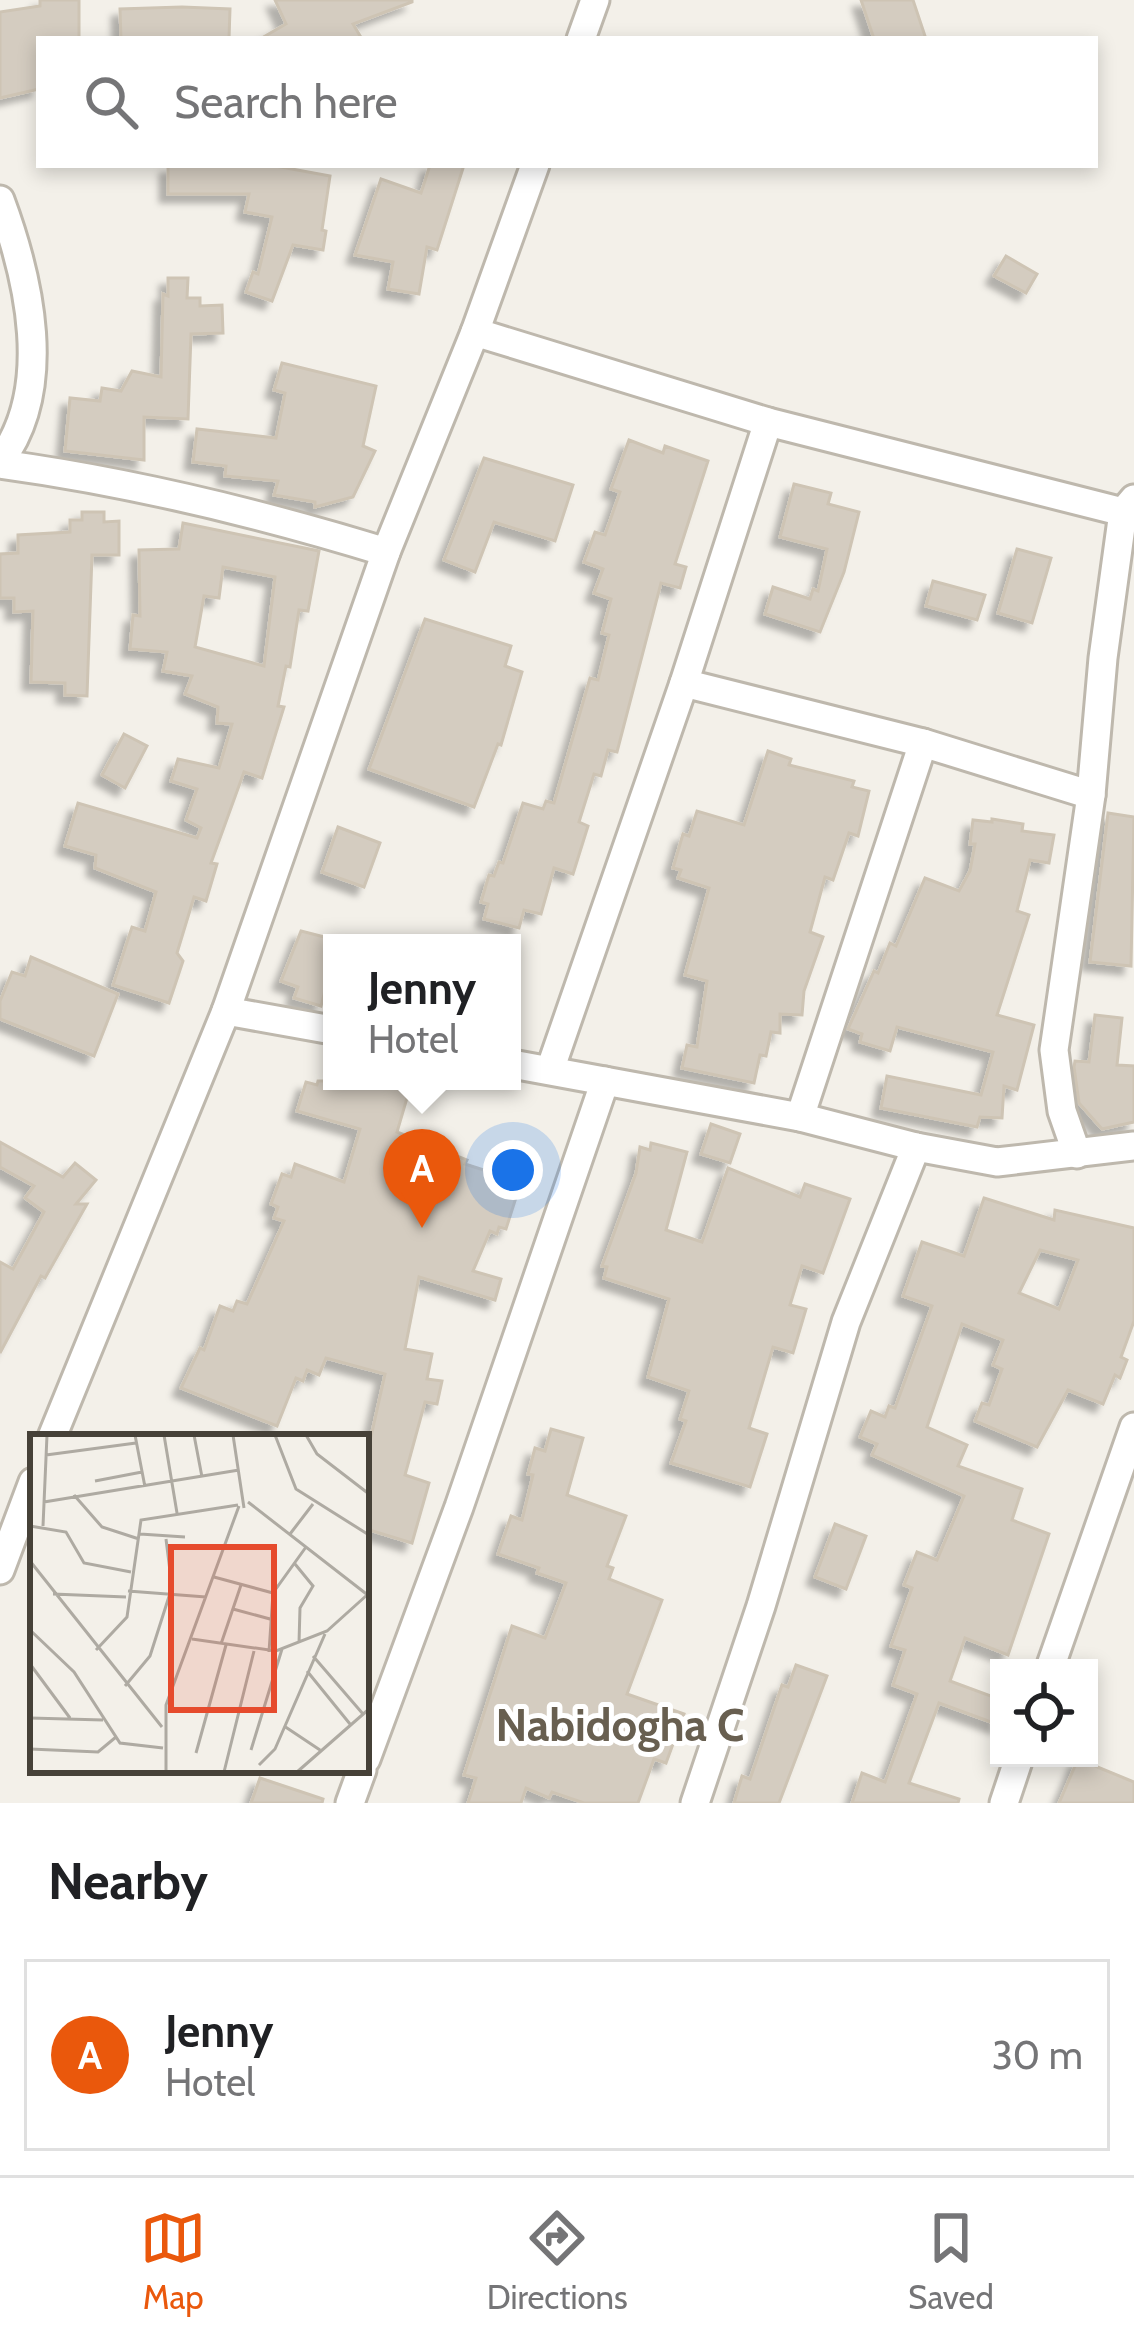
<!DOCTYPE html>
<html lang="en">
<head>
<meta charset="utf-8">
<style>
  :root { --surface:#fff; --page:#f6f6f6; --text:#202124; --muted:#757577; --line:#e0e0e0; --accent:#ea580c }
  body { margin:0; font-family:Cabin,sans-serif; background:var(--page); color:var(--text) }
  .controls { position:absolute; right:36px; bottom:36px; display:grid; overflow:hidden; border-radius:0px; box-shadow:0 6px 18px #0003 }
  .controls button { width:108px; height:108px; display:grid; place-items:center; padding:0; border:0; border-bottom:3px solid var(--line); background:var(--surface); color:var(--text); font:60px sans-serif }
  .you { position:absolute; left:513px; top:1170px; width:42px; height:42px; margin:-30px; border:9px solid #fff; border-radius:50%; background:#1a73e8; box-shadow:0 0 0 18px #1a73e833 }
  .badge { display:grid; place-items:center; width:78px; height:78px; border-radius:50%; background:var(--accent); color:#fff; font-size:39px; font-weight:700 }
  .pin { position:absolute; translate:-50% -99px; filter:drop-shadow(0 3px 6px #0008) }
  .pin::after { content:''; position:absolute; top:63px; width:42px; height:36px; background:inherit; clip-path:polygon(0 0,100% 0,50% 100%) }
  .popup { position:absolute; left:323px; top:934px; width:198px; height:156px; box-sizing:border-box; display:grid; place-content:center; border-radius:0px; background:var(--surface); filter:drop-shadow(0 3px 9px #0005); font-size:39px; white-space:nowrap; color:var(--muted) }
  .popup b { font-size:45px; color:var(--text) }
  .popup::after { content:''; position:absolute; left:50%; top:100%; margin-left:-24px; border:24px solid transparent; border-top-color:var(--surface) }
  .list { margin:0; padding:0; list-style:none }
  h2 { display:flex; justify-content:space-between; align-items:center; height:156px; margin:0; padding:0 48px; font-size:51px }
  h2 small { font-size:39px; font-weight:400; color:var(--muted) }
  .list li { display:grid; grid-template-columns:78px 1fr auto; gap:36px; align-items:center; box-sizing:border-box; height:192px; margin:0 24px 24px; padding:0 24px; border:3px solid var(--line); border-radius:0px }
  .list b { display:block; font-size:45px; white-space:nowrap }
  .list p { margin:0; font-size:39px; white-space:nowrap; color:var(--muted) }
  .list em { font-size:39px; font-style:normal; color:var(--muted) }
  .icon { flex:none; width:66px; height:66px; fill:none; stroke:currentColor; stroke-width:2; stroke-linecap:round; stroke-linejoin:round }
  .map { position:relative; flex:none; width:1134px; height:1803px; overflow:hidden }
  .search { position:absolute; background:var(--surface); box-shadow:0 6px 18px #0003; left:36px; right:36px; top:36px; height:132px; display:flex; align-items:center; gap:30px; box-sizing:border-box; padding:0 42px; border-radius:0px; color:var(--muted); font-size:45px }
  .sheet { height:372px; background:var(--surface) }
  nav { display:flex; justify-content:space-around; align-items:center; box-sizing:border-box; height:168px; border-top:3px solid var(--line); background:var(--surface); font-size:33px; color:var(--muted) }
  nav a { display:grid; justify-items:center; gap:6px }
  nav .on { color:var(--accent) }
  .map>svg:first-child { display:block }
</style>
</head>
<body>
<div class="map">
<svg width="1134" height="1803" viewBox="0 0 1134 1803">
  <defs>
    <filter id="shadow"><feDropShadow dx="-8" dy="8" stdDeviation="3" flood-color="#0004"/></filter>
  </defs>
  <rect width="100%" height="100%" fill="#f3f0e9"/>
  <g fill="#d4ccc0" stroke="#cec4b4" stroke-width="3" fill-rule="evenodd" filter="url(#shadow)">
    <path d="M40,0H79V39H39V89L0,98V12L40,6Z"/>
    <path d="M275,0H412V2L353,24L362,39H260L286,24Z"/>
    <path d="M861,0H913L926,39H874Z"/>
    <path d="M182,7L230,9L229,39H121L120,9Z"/>
    <path d="M270,165L330,176L322,230L326,231L323,250L293,245L272,301L246,292L253,272L258,274L272,217L245,212L249,194H168V166Z"/>
    <path d="M430,165H464L437,250L427,247L419,294L388,289L393,262L355,255L381,179L421,193Z"/>
    <path d="M1006,256L1037,274L1026,293L994,276Z"/>
    <path d="M168,278H188L187,298H200V306L222,305L223,333L191,334L188,419L144,417V460L65,451L70,398L100,401L102,388L121,391L132,371L161,377L163,294L168,296Z"/>
    <path d="M282,363L376,386L363,446L375,451L353,497L315,507V502L274,495L278,481L225,476L226,466L193,462L197,429L276,438L285,393L274,390Z"/>
    <path d="M629,440L663,453L665,446L708,461L675,564L686,567L680,588L661,583L617,752L608,750L601,776L594,774L579,822L588,826L573,874L554,868L541,914L524,910L519,928L484,919L488,904L481,902L489,875L494,876L499,862L503,863L523,803L543,809L546,801L554,803L590,678L598,680L609,635L602,633L611,599L594,593L603,569L584,562L595,532L605,535L620,492L611,489Z"/>
    <path d="M484,458L573,485L555,541L494,522L475,572L444,560Z"/>
    <path d="M794,484L831,493L828,504L859,512L844,572L820,632L765,614L773,587L810,599L813,589L818,591L827,549L780,537Z"/>
    <path d="M82,512H104V522L119,521V555H92L87,696L65,695V683L31,682L33,611L14,612V598H0V554L18,553V535L70,532V520H82Z"/>
    <path d="M183,523L319,551L308,611L299,610L290,667L286,666L278,706L284,707L262,778L244,772L211,863L217,864L206,901L194,897L177,953L183,961L169,1003L113,985L132,927L145,931L156,892L95,868L96,855L65,846L78,803L197,838L201,828L186,820L197,789L171,781L178,759L219,768L232,724L217,723L218,707L185,694L192,676L163,671L167,652L130,649L133,615L140,616L139,550L179,549ZM223,567L275,577L264,666L195,647L204,596L219,598Z"/>
    <path d="M1017,549L1051,558L1032,623L998,613Z"/>
    <path d="M933,581L985,595L977,620L926,606Z"/>
    <path d="M425,619L511,646L505,666L522,672L501,745L498,744L474,807L369,769Z"/>
    <path d="M124,734L147,746L125,788L102,775Z"/>
    <path d="M768,751L791,759L789,765L854,781L852,787L869,791L858,836L849,833L833,880L825,877L810,932L823,937L804,991L802,1015L780,1014V1033L771,1032L766,1056L760,1055L754,1083L682,1068L687,1045L697,1047L707,981L685,975L709,888L678,878L681,870L673,868L683,834L689,836L697,811L744,825Z"/>
    <path d="M1108,813L1134,817L1131,966L1090,962Z"/>
    <path d="M992,819L1023,824L1022,831L1054,835L1049,863L1030,860L1017,911L1029,915L997,1015L1034,1025L1017,1090L1004,1086L1002,1118L980,1117L977,1127L881,1108L887,1076L981,1095L993,1052L897,1027L890,1051L860,1042L862,1034L848,1029L874,971L878,973L890,943L896,946L925,878L959,891L970,871L975,844H970L973,820L992,822Z"/>
    <path d="M338,827L380,843L364,887L322,872Z"/>
    <path d="M301,931L332,939V965L321,1006L294,998L298,987L281,981Z"/>
    <path d="M31,957L118,994L94,1056L0,1019V1001L12,972L25,976Z"/>
    <path d="M1095,1015L1122,1018L1117,1065L1134,1066V1122L1102,1129L1079,1103L1074,1067L1075,1061L1089,1062Z"/>
    <path d="M318,1081H412L397,1132L467,1160L465,1164L521,1182L506,1229L499,1227L497,1234L490,1231L473,1271L501,1279L495,1300L419,1277L405,1349L432,1354L427,1379L442,1381L437,1404L425,1402L405,1475L429,1483L412,1543L366,1529V1459L385,1374L326,1358L319,1375L307,1370L303,1381L296,1378L277,1426L181,1388L200,1348L204,1350L220,1306L233,1311L237,1301L247,1304L284,1221L274,1218L278,1207L271,1204L282,1174L291,1177L295,1164L344,1182L360,1129L297,1111L306,1082L317,1085Z"/>
    <path d="M711,1124L740,1134L730,1163L701,1154Z"/>
    <path d="M0,1142L63,1177L75,1163L96,1180L76,1204H87L45,1278L41,1276L0,1353V1262L13,1269L44,1212L25,1198L34,1186L0,1167Z"/>
    <path d="M651,1143L687,1152L666,1230L702,1242L728,1168L800,1197L805,1184L850,1199L823,1273L802,1266L790,1305L806,1309L793,1353L773,1347L749,1428L767,1434L750,1487L671,1463L686,1421L680,1419L689,1391L648,1377L669,1299L604,1278L607,1267L602,1266L636,1173L640,1147L650,1150Z"/>
    <path d="M984,1198L1054,1220L1055,1210L1134,1228V1321L1121,1357L1127,1360L1120,1378L1115,1375L1103,1404L1068,1390L1037,1447L975,1421L982,1403L989,1405L1002,1369L993,1365L1003,1340L962,1324L927,1427L967,1445L958,1466L1022,1489L1012,1520L1049,1534L1008,1655L965,1638L950,1681L999,1699V1725L939,1703L909,1783L959,1799L958,1803H852L862,1773L885,1782L917,1694L893,1685L905,1650L891,1646L912,1588L904,1585L917,1552L937,1560L964,1496L872,1455L877,1444L860,1437L871,1411L885,1417L889,1406L895,1408L932,1306L903,1296L922,1242L964,1256ZM1040,1250L1078,1260L1059,1309L1019,1293Z"/>
    <path d="M551,1429L583,1438L567,1495L626,1516L607,1566L613,1568L609,1579L662,1600L627,1694L684,1714L666,1763L654,1759L638,1803H584L552,1792L549,1798L526,1788L521,1803H468L476,1778L464,1775L512,1626L545,1638L566,1583L537,1573L539,1568L498,1554L511,1516L522,1520L533,1475L528,1474L535,1448L545,1451Z"/>
    <path d="M835,1524L866,1536L846,1589L815,1577Z"/>
    <path d="M796,1665L827,1676L779,1803H734L742,1776L750,1779L782,1685L788,1687Z"/>
    <path d="M1078,1759L1134,1782V1803H1059Z"/>
    <path d="M260,1778L323,1799L322,1803H251Z"/>
  </g>
  <g fill="none" stroke-linecap="round" stroke-linejoin="round">
    <g stroke="#beb8ad" stroke-width="33">
      <g id="minor">
        <path d="M581,39L595,0"/>
        <path d="M0,200C29,278 55,389 0,461"/>
        <path d="M475,332L768,422L1123,512"/>
        <path d="M0,464C132,482 259,513 386,552"/>
        <path d="M684,683L923,743L1091,795"/>
        <path d="M226,1011L332,1030"/>
        <path d="M512,1064L800,1117L916,1147L997,1162L1134,1146"/>
        <path d="M550,1070L684,683L768,422"/>
        <path d="M800,1117L923,743"/>
        <path d="M1077,1154L1062,1111L1054,1050L1091,795L1103,658L1123,512L1134,499"/>
        <path d="M52,1437L226,1011L386,552L475,332L535,165"/>
        <path d="M0,1570L33,1482"/>
        <path d="M1050,1668L1134,1427"/>
        <path d="M366,1759L459,1507L605,1081"/>
        <path d="M350,1803L362,1770"/>
        <path d="M695,1803L761,1606L846,1322L916,1147"/>
        <path d="M1004,1803L1019,1758"/>
      </g>
    </g>
    <use href="#minor" stroke="#fff" stroke-width="27"/>
  </g>
  <g text-anchor="middle" dominant-baseline="central" stroke-width="10" stroke-linejoin="round" paint-order="stroke">
    <g font-size="45" font-weight="bold" fill="#685f50" stroke="#fff">
      <text x="620" y="1725">Nabidogha C</text>
    </g>
  </g>
  <g transform="translate(30 1434)">
    <rect width="339" height="339" fill="#f3f0e9"/>
    <path fill="none" stroke="#aeaaa2" stroke-width="3" d="M105,1L115,53M134,1L147,79M164,1L172,43M203,1L214,74M245,1L266,55L339,101M276,1L287,20L339,60M16,21L106,9M65,47L112,38M44,61L72,93L109,105M14,68L209,36M218,68L339,162M0,92L36,98L54,129L101,138M13,92L17,1M110,100L155,103M260,100L283,70M0,127L132,293M265,130L283,152L270,174L269,209M184,143L243,159M98,157L176,163M23,160L96,163M203,175L240,185M0,196L44,238L90,309L133,314M162,205L246,217L297,197L337,161M191,210L211,151M66,216L97,183L111,86L208,71M239,218L243,159L276,113M283,222L333,280M0,230L40,284M277,237L320,290M95,252L120,222L142,153L136,105M0,284L73,286M254,292L290,316M0,315L68,318L86,303M221,316L252,215M166,319L196,211M229,331L245,315L295,200M136,338V271L209,72M194,338L224,217M267,338L339,275"/>
    <path fill="#e64b2d" fill-opacity="0.15" stroke="#e64b2d" stroke-width="6" d="M141,113H244V276H141Z"/>
    <rect width="339" height="339" fill="none" stroke="#464138" stroke-width="6"/>
  </g>
</svg>
<div class="controls">
<button><svg class="icon" aria-label="locate" viewBox="0 0 24 24"><circle cx="12" cy="12" r="6"/><path d="M12 2v4M12 18v4M2 12h4M18 12h4"/></svg></button>
</div>
<div class="you"></div>
<div class="pin badge" style="left:422px;top:1228px">A</div>
<div class="popup"><b>Jenny</b>Hotel</div>
<div class="search"><svg class="icon" aria-label="search" viewBox="0 0 24 24"><circle cx="10" cy="10" r="6"/><path d="M15 15l6 6"/></svg>Search here</div>
</div>
<section class="sheet">
<h2>Nearby<small></small></h2>
<ul class="list">
<li><span class="badge">A</span><div><b>Jenny</b><p>Hotel</p></div><em>30 m</em></li>
</ul>
</section>
<nav>
<a class="on"><svg class="icon" aria-label="map" viewBox="0 0 24 24"><path d="M3 6l6-2 6 2 6-2v14l-6 2-6-2-6 2zM9 4v14M15 6v14"/></svg>Map</a>
<a><svg class="icon" aria-label="directions" viewBox="0 0 24 24"><path d="M12 3l9 9-9 9-9-9zM9 14v-3h6M13 9l2 2-2 2"/></svg>Directions</a>
<a><svg class="icon" aria-label="saved" viewBox="0 0 24 24"><path d="M7 4h10v16l-5-4-5 4z"/></svg>Saved</a>
</nav>
</body>
</html>
